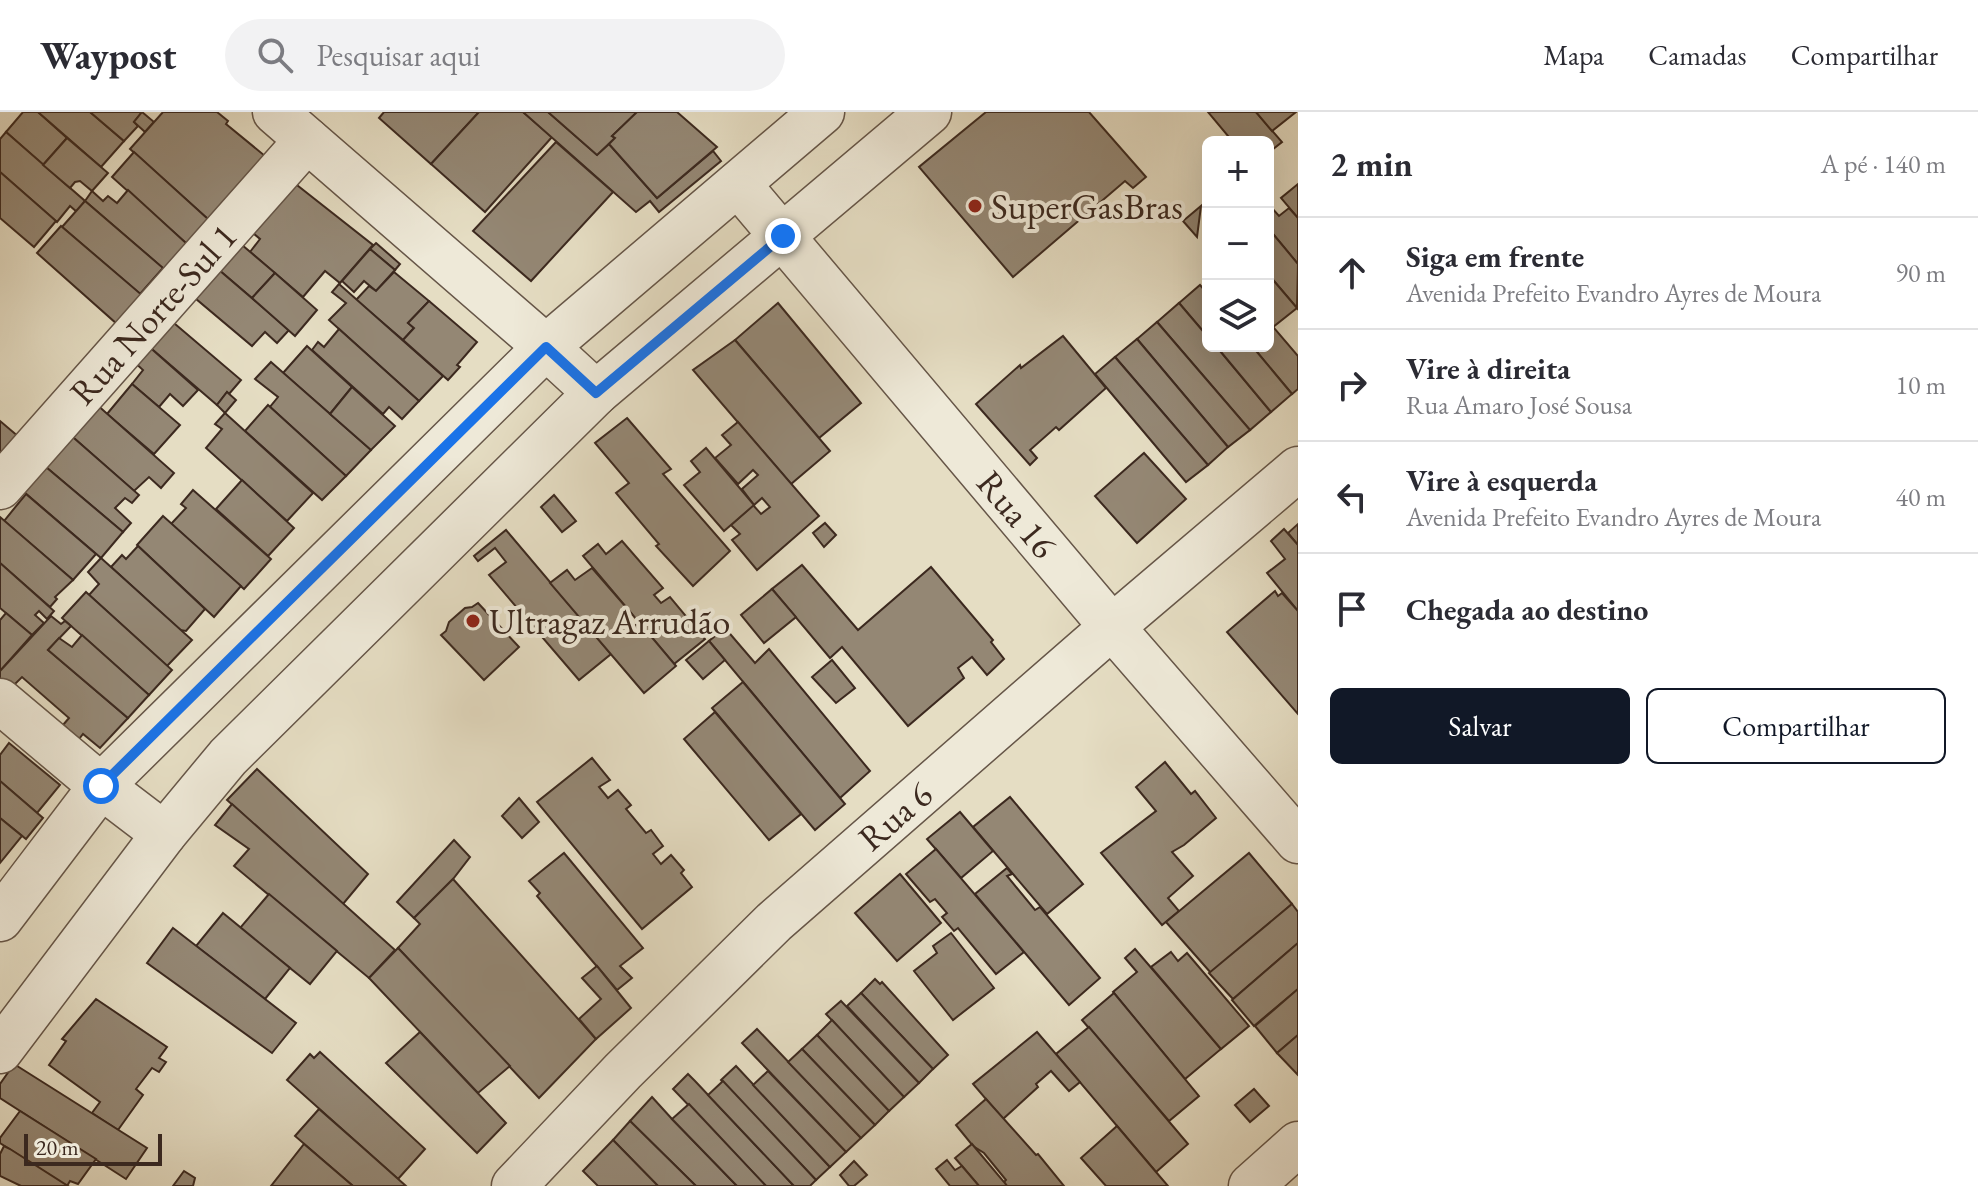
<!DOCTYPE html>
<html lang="pt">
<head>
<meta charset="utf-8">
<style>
  :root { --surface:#fff; --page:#f2f2f3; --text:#2b2b33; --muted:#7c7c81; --line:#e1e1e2; --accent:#111827 }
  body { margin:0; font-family:"EB Garamond",serif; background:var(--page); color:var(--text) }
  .controls { position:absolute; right:24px; top:24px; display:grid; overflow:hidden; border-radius:12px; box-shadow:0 8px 32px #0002 }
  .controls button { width:72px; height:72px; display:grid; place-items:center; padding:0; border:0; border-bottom:2px solid var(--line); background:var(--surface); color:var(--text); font:40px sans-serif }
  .scale { position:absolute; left:24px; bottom:20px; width:138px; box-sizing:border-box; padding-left:8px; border:4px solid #3c291f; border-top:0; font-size:22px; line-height:28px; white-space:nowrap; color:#3c291f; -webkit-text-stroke:6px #eee9d8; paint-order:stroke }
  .stop { position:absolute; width:24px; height:24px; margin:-18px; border:6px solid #1a73e8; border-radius:50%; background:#fff }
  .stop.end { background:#1a73e8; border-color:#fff; box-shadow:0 2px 8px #0008 }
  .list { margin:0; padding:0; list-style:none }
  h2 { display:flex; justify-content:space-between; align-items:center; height:104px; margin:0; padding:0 32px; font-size:34px }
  h2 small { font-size:26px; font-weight:400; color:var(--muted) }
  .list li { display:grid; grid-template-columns:52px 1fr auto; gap:24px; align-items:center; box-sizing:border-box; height:112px; padding:0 32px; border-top:2px solid var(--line) }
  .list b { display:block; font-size:30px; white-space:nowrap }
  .list p { margin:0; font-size:26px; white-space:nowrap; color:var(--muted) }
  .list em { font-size:26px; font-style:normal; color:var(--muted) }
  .actions { display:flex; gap:16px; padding:24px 32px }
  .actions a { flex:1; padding:18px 0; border:2px solid var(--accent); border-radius:12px; text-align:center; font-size:28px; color:var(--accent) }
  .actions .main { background:var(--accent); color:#fff }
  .icon { flex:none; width:44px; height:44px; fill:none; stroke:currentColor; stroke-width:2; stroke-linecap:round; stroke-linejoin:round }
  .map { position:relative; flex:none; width:1298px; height:1074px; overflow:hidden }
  header { display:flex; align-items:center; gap:48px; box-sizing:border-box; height:112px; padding:0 40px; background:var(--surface); border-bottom:2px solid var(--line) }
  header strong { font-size:38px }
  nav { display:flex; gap:44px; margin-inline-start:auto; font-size:28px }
  .search { width:560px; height:72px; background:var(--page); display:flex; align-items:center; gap:20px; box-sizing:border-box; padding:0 28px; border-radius:44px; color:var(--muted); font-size:30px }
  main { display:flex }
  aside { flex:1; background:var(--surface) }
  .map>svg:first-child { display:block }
</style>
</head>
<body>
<header>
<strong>Waypost</strong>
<div class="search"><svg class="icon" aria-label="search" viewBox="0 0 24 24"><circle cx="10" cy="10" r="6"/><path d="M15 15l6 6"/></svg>Pesquisar aqui</div>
<nav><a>Mapa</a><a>Camadas</a><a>Compartilhar</a></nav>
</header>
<main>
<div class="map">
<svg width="1298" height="1074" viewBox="0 0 1298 1074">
  <rect width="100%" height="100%" fill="#e5ddc3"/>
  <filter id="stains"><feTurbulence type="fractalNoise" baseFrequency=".0025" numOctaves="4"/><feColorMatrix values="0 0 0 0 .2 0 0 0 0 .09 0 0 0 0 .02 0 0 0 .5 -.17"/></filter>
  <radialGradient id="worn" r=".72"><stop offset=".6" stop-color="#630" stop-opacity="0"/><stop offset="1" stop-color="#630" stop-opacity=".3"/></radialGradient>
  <g fill="#948774" stroke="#3c291f" stroke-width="2">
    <path d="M23,0H38L67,26L43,53L6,20Z"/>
    <path d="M38,0H90L124,29L101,55Z"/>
    <path d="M90,0H142L134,10L138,14L124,29Z"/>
    <path d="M142,0L154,10L145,20L134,10Z"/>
    <path d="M163,0H217L228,9L226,12L265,44L209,108L130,37Z"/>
    <path d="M384,0H479L431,52L379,6Z"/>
    <path d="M479,0H523L552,25L485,100L431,52Z"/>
    <path d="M523,0H548L597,43L609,32L657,86L713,39L721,49L659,100L650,89L636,100Z"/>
    <path d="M548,0H637L612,24L615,26L597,43Z"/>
    <path d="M637,0H677L717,35L657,86L609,32L615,26L612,24Z"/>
    <path d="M986,0H1089L1146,65L1133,76L1125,69L1013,165L919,55Z"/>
    <path d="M1208,0H1256L1282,30L1268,41V30H1233Z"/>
    <path d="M1256,0H1296L1272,19Z"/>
    <path d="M6,20L85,89L77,100L70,94L57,110L0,60V27Z"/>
    <path d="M67,26L108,61L92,79L80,69L75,70L70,76L43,53Z"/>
    <path d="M556,30L613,80L531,169L473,119Z"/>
    <path d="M134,40L209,108L187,132L112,65Z"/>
    <path d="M0,60L56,109L34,135L0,106Z"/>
    <path d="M288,66L373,133L340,171L325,159L303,185L250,140L260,127L246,115Z"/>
    <path d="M1298,72V106L1281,86Z"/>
    <path d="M128,78L187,132L165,158L85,89L92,79L103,89L108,84L117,91Z"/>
    <path d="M85,89L163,156L140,182L62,115Z"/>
    <path d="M1201,94L1197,125L1183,109Z"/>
    <path d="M1270,94L1279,104L1289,96L1298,106V152L1268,116Z"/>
    <path d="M61,114L143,184L117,212L37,141Z"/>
    <path d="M1268,116L1298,152L1297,196L1268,162Z"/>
    <path d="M235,127L275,161L252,186L212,152Z"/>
    <path d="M376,131L400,152L395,158L370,137Z"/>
    <path d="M370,137L395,158L376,179L364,169L354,180L342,169Z"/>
    <path d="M212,152L289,218L277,231L265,220L252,234L189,181Z"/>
    <path d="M394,160L429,189L408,211L414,216L403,228L356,188L369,174L376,179Z"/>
    <path d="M275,161L317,198L295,224L252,186Z"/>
    <path d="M1268,162L1297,196L1273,215L1268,209Z"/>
    <path d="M339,172L443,264L419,289L329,208L346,191L332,180Z"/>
    <path d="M1200,173L1208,182V225L1179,191Z"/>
    <path d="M429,189L477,230L457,253L460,255L448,268L403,228L414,216L408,211Z"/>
    <path d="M778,191L861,291L819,326L735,228Z"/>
    <path d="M1179,191L1208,225V234H1216L1271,300L1250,318L1157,210Z"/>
    <path d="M168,206L241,268L229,282L227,280L217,293L146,232Z"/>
    <path d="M1268,209L1298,244V277L1292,282L1252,234H1268Z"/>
    <path d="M1157,210L1250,318L1228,335L1137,227Z"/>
    <path d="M339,217L419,289L402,307L389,295L383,302L312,238L318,230L324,235Z"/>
    <path d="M1063,224L1106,276L1059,318L1056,315L1030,338L1037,346L1030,353L976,292L1020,253L1021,256Z"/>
    <path d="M1137,227L1228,335L1208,353L1115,245Z"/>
    <path d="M735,228L830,339L791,372L693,258Z"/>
    <path d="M146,232L198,278L183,294L170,282L159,295L132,272L143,258L132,248Z"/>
    <path d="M307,234L352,275L330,302L283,261Z"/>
    <path d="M1216,234H1252L1292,282L1271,300Z"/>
    <path d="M1115,245L1208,353L1186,370L1095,262Z"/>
    <path d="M271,250L371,338L346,364L270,295L278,285L255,267Z"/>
    <path d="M132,272L180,313L154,342L107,302Z"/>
    <path d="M352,275L395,314L371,338L330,302Z"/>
    <path d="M227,280L236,288L225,301L217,293Z"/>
    <path d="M95,291L174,361L161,376L149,365L134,379L67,320Z"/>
    <path d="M268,293L346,364L322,388L245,319Z"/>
    <path d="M225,301L313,381L287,409L206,336L222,317L215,312Z"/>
    <path d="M627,306L671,357L663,362L730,439L693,474L656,434L659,432L616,381L629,371L595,331Z"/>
    <path d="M0,309L19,325L0,347Z"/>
    <path d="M738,310L819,404L757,458L732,428L740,422L731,413L753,393L761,402L770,395L762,386L754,393L742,377L758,363L753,358L738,372L715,346L731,333L722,323Z"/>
    <path d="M67,320L139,383L132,391L125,386L115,396L131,411L123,420L40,350Z"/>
    <path d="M706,336L754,393L724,419L684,373L700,360L691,349Z"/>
    <path d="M1144,341L1186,387L1137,431L1095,384Z"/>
    <path d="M40,350L123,420L101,446L17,374Z"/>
    <path d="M242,368L294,416L268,444L216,397Z"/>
    <path d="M193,378L271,447L244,477L171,412L186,396L181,392Z"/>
    <path d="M26,382L96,442L73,468L4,409Z"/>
    <path d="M554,383L576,409L562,420L541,395Z"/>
    <path d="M163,404L241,474L214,505L137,433Z"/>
    <path d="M0,405L73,468L55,485L57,487L50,495L0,451Z"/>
    <path d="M825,411L836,423L824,435L813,421Z"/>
    <path d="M1298,412V433L1288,421Z"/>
    <path d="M1284,417L1298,433V499L1267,461L1285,447L1271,429Z"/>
    <path d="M506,418L611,542L579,568L489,463L506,450L495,436L478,449L474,444Z"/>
    <path d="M622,429L663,476L654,483L661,491L670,485L705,527L674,552L583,444L598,432L606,442Z"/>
    <path d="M138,434L205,497L186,519L180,518L111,455L122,443L126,447Z"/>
    <path d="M101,446L192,528L167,554L89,483L99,472L88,460Z"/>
    <path d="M0,451L54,499L47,507L39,499L35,503L44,511L32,523L0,496Z"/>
    <path d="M802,453L858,518L931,455L993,528L991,530L1004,547L987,563L972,545L958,556L964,566L908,614L842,535L830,546L772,477Z"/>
    <path d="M592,456L632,502L623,509L630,518L639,510L676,554L644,581L550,471L567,458L575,468Z"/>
    <path d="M772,477L796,505L764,531L741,503Z"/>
    <path d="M1275,479L1278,484L1282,481L1298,499V602L1227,520Z"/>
    <path d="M86,480L172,558L149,583L62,506Z"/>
    <path d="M478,491L519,535L484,568L441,523L446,519L449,510L465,496L472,495Z"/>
    <path d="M6,501L32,523L0,559V508Z"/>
    <path d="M51,504L61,512L65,509L71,514L48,538L128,606L100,636L83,622L79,627L63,613L69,606L22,565L9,578L0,570V559Z"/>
    <path d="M725,516L755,551L769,537L870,659L840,686L709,529Z"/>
    <path d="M82,523L149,583L128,606L48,538L59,526L72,535Z"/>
    <path d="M709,529L725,548L703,567L686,548Z"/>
    <path d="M832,548L855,576L836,591L812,565Z"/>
    <path d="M743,570L845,692L815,718L712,596Z"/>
    <path d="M715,600L801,702L769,728L684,627Z"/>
    <path d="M9,631L60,673L37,701L0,669V643Z"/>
    <path d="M592,646L610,668L599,675L608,686L618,678L631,693L626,697L646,721L651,718L663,734L653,742L661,752L671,743L684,758L681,761L692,775L642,817L537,690Z"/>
    <path d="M1165,650L1191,682L1195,679L1216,706L1184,733L1172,740L1193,764L1168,786L1179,799L1162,813L1101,741L1156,699L1136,675Z"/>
    <path d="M257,657L368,762L343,792L227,688Z"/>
    <path d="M0,669L43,706L26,727L0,706Z"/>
    <path d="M1010,685L1083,772L1047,802L973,715Z"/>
    <path d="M519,686L539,710L522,726L502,704Z"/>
    <path d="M232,692L395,838L369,866L234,754L249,737L215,713Z"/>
    <path d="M960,700L993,739L961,766L927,727Z"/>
    <path d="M0,706L22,724L0,751Z"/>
    <path d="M454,728L470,745L453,767L414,806L397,790Z"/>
    <path d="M936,737L1024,840L996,862L958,816L954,819L942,805L947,801L935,787L930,790L906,762Z"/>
    <path d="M564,741L643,836L620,854L632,866L617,878L537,784L540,781L529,769Z"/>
    <path d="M1249,741L1292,792L1211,861L1166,810Z"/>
    <path d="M1007,756L1012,762L1007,764L1035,798L1040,795L1100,866L1069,893L975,782Z"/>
    <path d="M900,762L941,811L897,849L855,801Z"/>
    <path d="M453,767L596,927L539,986L398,836L420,812L414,806Z"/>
    <path d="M269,782L337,839L310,872L240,816Z"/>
    <path d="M1292,792L1298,800V831L1233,887L1209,861Z"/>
    <path d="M223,801L290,856L265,887L196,834Z"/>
    <path d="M173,816L296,911L272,941L147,851Z"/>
    <path d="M951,821L994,876L953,908L914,859L937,841L933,834Z"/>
    <path d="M1298,831V877L1254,914L1232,888Z"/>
    <path d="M398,836L510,954L478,981L369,866Z"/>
    <path d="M1135,837L1221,937L1185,967L1113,880L1137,860L1125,846Z"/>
    <path d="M1171,840L1178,849L1187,841L1249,914L1221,937L1151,855Z"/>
    <path d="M597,854L631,896L596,927L579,907L601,887L582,866Z"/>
    <path d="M875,867L880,872L882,870L948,943L933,957L861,881Z"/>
    <path d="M1298,877V923L1277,941L1255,914Z"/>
    <path d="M861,881L933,957L919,971L847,894Z"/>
    <path d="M1114,881L1199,984L1169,1009L1082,908Z"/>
    <path d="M96,887L167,935L159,946L166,950L159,960L152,956L136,977L143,983L118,1018L92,1001L100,990L49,953L66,929L62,927Z"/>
    <path d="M841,889L919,971L904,985L826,902Z"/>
    <path d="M832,908L904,985L889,999L817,923Z"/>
    <path d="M1089,915L1188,1032L1156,1060L1056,942Z"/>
    <path d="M757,917L861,1026L846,1040L742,931Z"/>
    <path d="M420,920L506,1011L477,1041L386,951Z"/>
    <path d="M1037,920L1080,970L1069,979L1051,959L1036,972L1038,975L1003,1007L973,972Z"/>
    <path d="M817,923L889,999L875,1013L802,937Z"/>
    <path d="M1298,923V963L1277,941Z"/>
    <path d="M802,937L875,1013L861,1026L788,950Z"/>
    <path d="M320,940L425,1037L398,1067L287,968L310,942L314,946Z"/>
    <path d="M14,952L147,1036L126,1067L0,986V972Z"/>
    <path d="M736,954L830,1055L816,1068L721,968Z"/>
    <path d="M768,959L846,1040L830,1055L753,973Z"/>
    <path d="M688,962L695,969L794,1074H766L673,977Z"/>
    <path d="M723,969L816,1068L810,1074H794L708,983Z"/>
    <path d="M1254,977L1269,994L1250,1010L1235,993Z"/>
    <path d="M652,985L672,1007L737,1074H696L630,1009Z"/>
    <path d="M986,987L1036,1043L1038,1042L1064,1074H1007L1004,1070L1006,1068L984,1041L973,1034L956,1013Z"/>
    <path d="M689,992L720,1025L766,1074H737L672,1007Z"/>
    <path d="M319,997L361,1034L406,1074H353L295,1024Z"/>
    <path d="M20,999L96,1047L78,1072L70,1069L67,1074L0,1031V1026Z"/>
    <path d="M630,1009L696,1074H658L613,1028Z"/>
    <path d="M1117,1014L1156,1060L1168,1074H1106L1081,1046Z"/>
    <path d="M613,1028L658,1074H598L583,1059Z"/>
    <path d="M304,1032L353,1074H271Z"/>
    <path d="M972,1032L1004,1070L1007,1074H979L962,1054L955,1046Z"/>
    <path d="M4,1034L10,1037L68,1074H21L0,1064V1042Z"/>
    <path d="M947,1048L955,1058L962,1054L979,1074H950L936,1057Z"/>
    <path d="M854,1049L867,1063L854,1074H849L840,1063Z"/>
    <path d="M184,1059L195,1066L193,1074H173Z"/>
  </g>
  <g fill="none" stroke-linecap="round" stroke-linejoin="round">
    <g stroke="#665648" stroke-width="47">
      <g id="minor">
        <path d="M275,0L546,235L596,281"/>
        <path d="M738,72L1112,515L1298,729"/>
        <path d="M0,375L307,28"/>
        <path d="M0,589L101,674L164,722"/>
        <path d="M0,807L101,674L546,235L822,0"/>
        <path d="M0,939L164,722L228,645L596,281L929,0"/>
        <path d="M514,1074L623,959L774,810L1112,515L1298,357"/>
        <path d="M1251,1074L1298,1032"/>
      </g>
    </g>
    <use href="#minor" stroke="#eee9d8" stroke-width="44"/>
  </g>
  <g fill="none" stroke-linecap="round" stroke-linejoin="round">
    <path stroke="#1a73e8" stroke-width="10" d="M101,674L546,235L596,281L783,124"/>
  </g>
  <g fill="#8f2418" stroke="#eee9d8" stroke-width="3">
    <circle cx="975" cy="94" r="8"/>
    <circle cx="473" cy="509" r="8"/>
  </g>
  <g text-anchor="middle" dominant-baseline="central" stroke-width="8" stroke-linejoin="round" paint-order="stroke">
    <g font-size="36" fill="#3c291f" stroke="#eee9d8" text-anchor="start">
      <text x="991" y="94">SuperGasBras</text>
      <text x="489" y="509">Ultragaz Arrudão</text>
    </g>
    <g font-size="36" fill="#3c291f" stroke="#eee9d8">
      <text transform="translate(153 202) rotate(-48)">Rua Norte-Sul 1</text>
      <text transform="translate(1017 402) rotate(50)">Rua 16</text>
      <text transform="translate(895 704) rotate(-41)">Rua 6</text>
    </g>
  </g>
  <rect width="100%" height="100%" filter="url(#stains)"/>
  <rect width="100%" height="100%" fill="url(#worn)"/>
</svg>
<div class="controls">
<button>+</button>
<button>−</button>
<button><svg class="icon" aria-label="layers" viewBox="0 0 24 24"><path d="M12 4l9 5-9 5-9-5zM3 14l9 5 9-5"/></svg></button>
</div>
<div class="scale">20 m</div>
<div class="stop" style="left:101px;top:674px"></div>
<div class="stop end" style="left:783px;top:124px"></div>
</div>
<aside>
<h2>2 min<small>A pé · 140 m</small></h2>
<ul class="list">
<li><svg class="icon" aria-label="ahead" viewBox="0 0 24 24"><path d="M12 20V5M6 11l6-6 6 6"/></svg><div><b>Siga em frente</b><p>Avenida Prefeito Evandro Ayres de Moura</p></div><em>90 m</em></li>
<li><svg class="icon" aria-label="right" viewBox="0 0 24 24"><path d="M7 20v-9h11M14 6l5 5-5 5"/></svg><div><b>Vire à direita</b><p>Rua Amaro José Sousa</p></div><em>10 m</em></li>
<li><svg class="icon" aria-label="left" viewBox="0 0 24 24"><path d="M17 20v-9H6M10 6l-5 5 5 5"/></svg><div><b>Vire à esquerda</b><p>Avenida Prefeito Evandro Ayres de Moura</p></div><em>40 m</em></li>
<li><svg class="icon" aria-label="arrive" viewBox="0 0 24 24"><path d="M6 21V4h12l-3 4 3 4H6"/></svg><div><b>Chegada ao destino</b></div></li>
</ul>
<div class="actions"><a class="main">Salvar</a><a>Compartilhar</a></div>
</aside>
</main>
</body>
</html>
